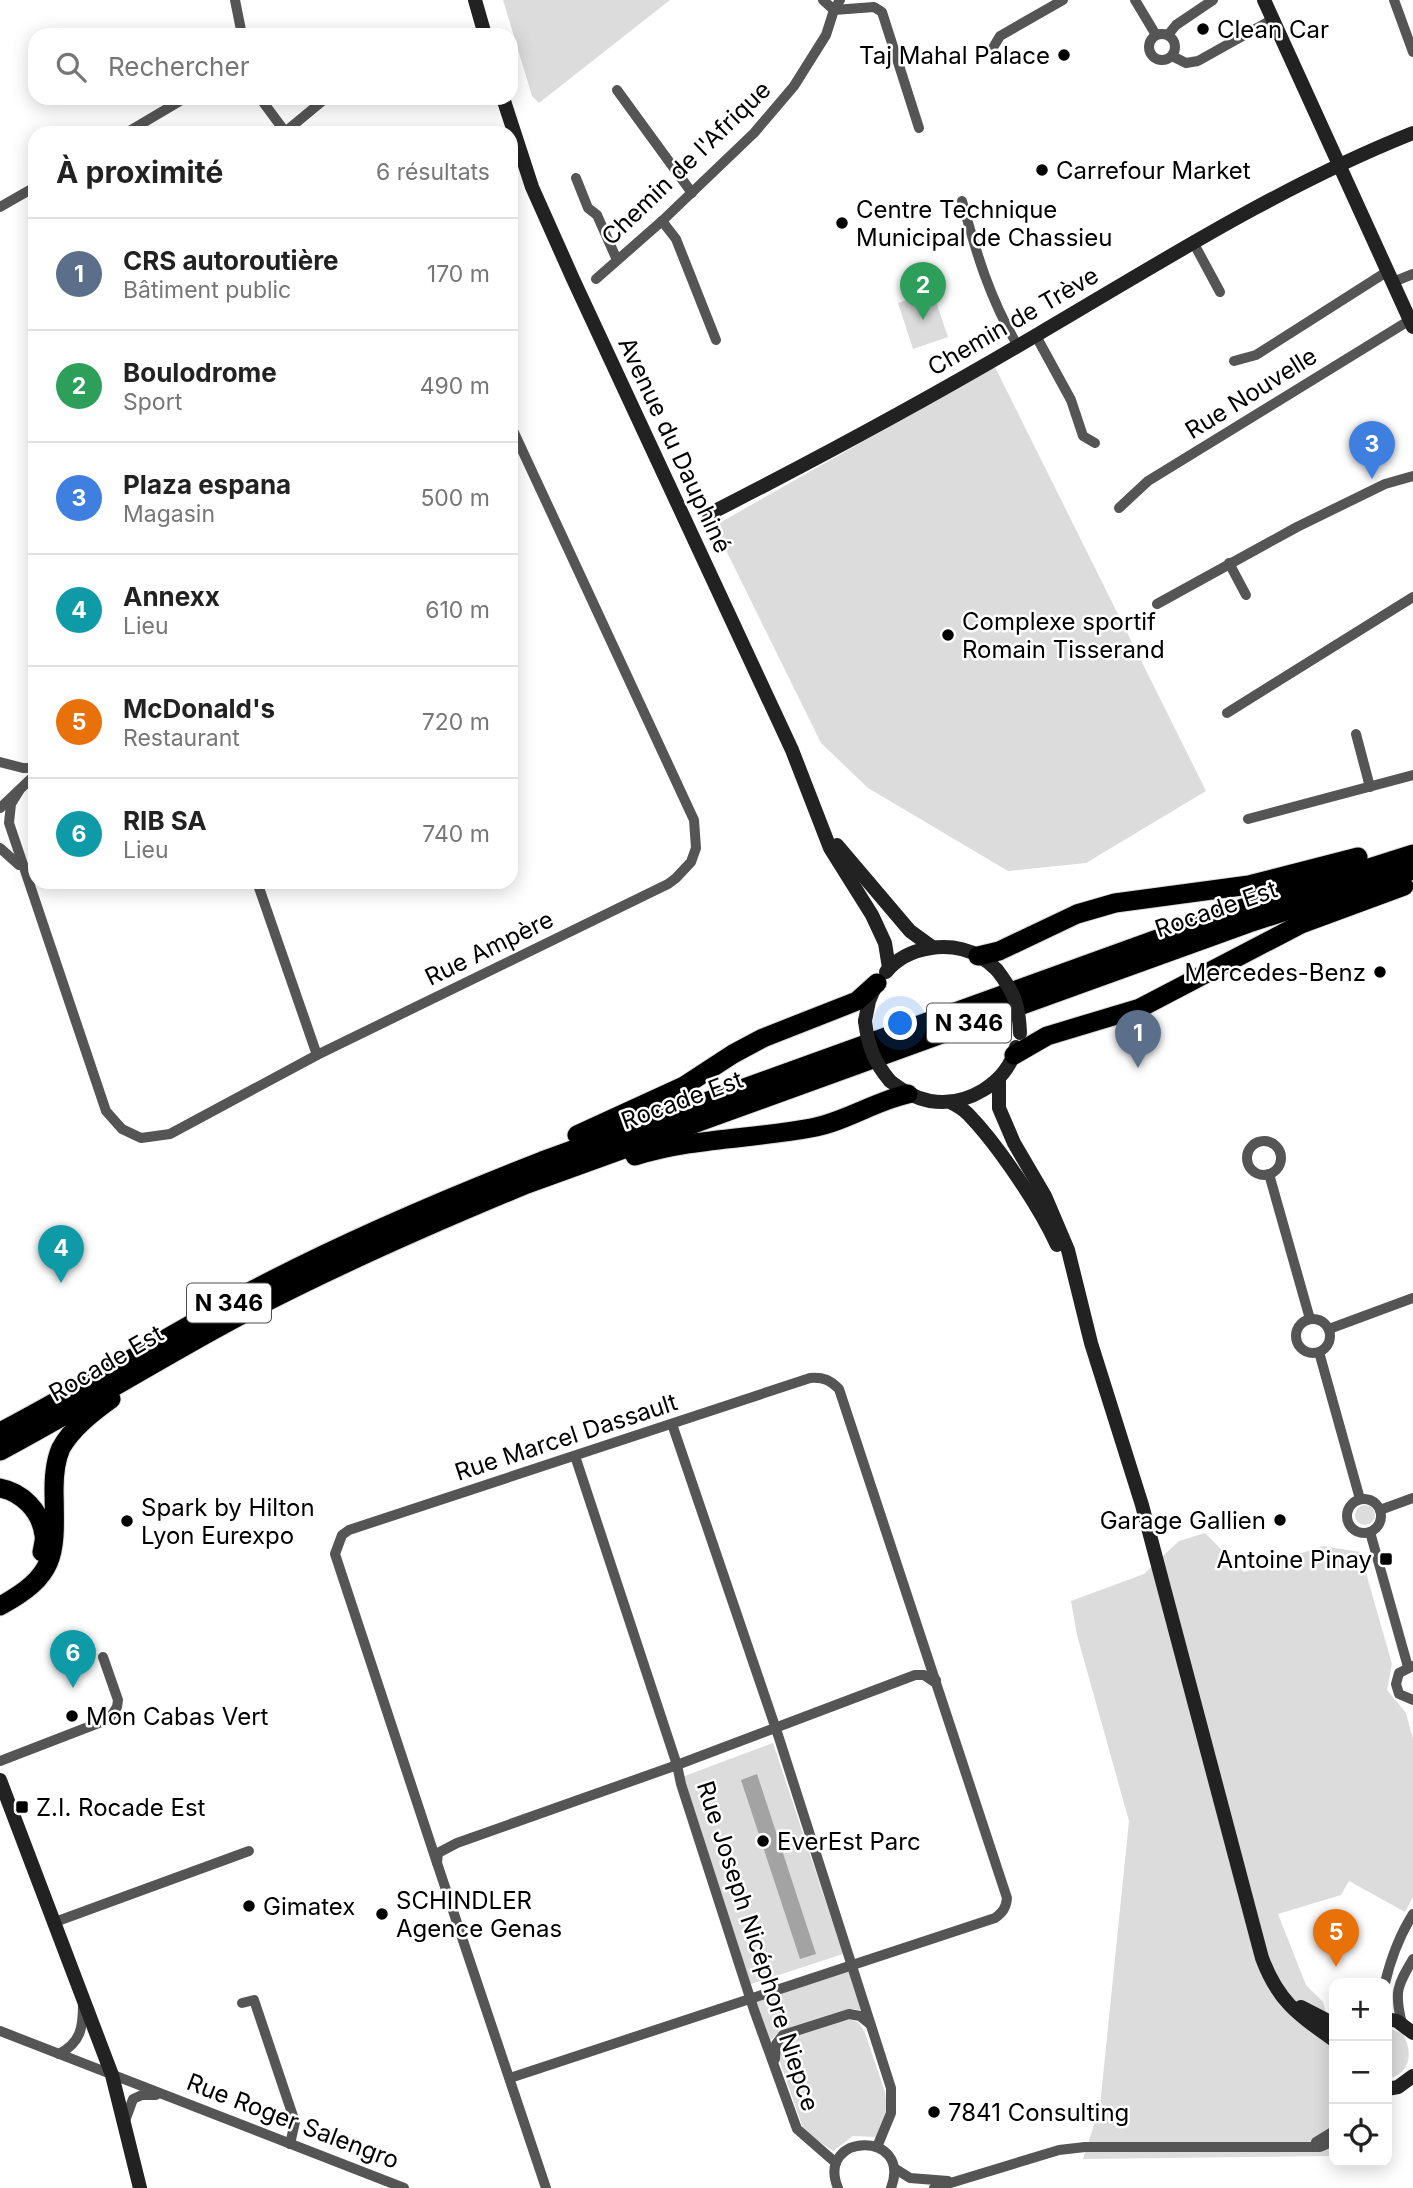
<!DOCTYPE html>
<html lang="fr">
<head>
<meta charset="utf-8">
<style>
  :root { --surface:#fff; --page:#f2f2f2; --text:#222; --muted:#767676; --line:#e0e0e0; --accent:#1a73e8 }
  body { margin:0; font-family:Inter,sans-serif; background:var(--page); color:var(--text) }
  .controls { position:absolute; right:21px; bottom:21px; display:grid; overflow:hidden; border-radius:14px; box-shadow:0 4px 18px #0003 }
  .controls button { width:63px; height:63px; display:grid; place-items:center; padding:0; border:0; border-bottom:2px solid var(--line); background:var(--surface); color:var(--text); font:35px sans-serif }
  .you { position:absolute; left:901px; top:1024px; width:24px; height:24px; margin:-18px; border:5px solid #fff; border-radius:50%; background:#1a73e8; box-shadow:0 0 0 10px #1a73e833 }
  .badge { display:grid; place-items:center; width:46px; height:46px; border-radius:50%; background:var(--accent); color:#fff; font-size:23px; font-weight:700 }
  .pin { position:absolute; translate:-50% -58px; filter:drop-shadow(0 2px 4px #0008) }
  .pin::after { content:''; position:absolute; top:37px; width:24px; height:21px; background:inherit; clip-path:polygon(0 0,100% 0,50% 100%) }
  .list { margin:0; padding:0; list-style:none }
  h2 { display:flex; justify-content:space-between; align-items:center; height:91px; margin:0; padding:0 28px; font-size:30px }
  h2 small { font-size:23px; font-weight:400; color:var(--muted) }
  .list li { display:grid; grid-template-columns:46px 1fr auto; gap:21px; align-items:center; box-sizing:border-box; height:112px; padding:0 28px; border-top:2px solid var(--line) }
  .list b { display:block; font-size:26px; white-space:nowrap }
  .list p { margin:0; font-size:23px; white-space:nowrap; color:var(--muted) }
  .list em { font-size:23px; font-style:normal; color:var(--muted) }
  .icon { flex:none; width:38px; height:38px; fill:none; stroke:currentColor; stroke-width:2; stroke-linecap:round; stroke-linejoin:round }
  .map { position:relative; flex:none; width:1413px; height:2188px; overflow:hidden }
  .search { position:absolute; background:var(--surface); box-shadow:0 4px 18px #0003; left:28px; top:28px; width:490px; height:77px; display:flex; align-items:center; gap:18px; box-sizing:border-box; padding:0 24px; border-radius:21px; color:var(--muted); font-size:26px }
  .panel { position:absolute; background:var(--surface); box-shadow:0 4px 18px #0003; left:28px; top:126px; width:490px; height:763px; border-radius:21px }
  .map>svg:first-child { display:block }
</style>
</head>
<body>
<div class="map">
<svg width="1413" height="2188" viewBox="0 0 1413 2188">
  <rect width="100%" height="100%" fill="#fff"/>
  <g fill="#dcdcdc">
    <path d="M503,0H670L539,103L532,96Z"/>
    <path d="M926,293L928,298L934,296L948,337L913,349L898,303Z"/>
    <path d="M995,367L1206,791L1086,863L1008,871L868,788L821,743L714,526Z"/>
    <circle cx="1365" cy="1515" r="10"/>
    <path d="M1205,1533L1244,1572L1323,1546L1360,1552L1392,1664L1387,1690L1406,1713L1413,1739V1897L1405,1912L1349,1881L1341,1895L1278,1914L1306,1985L1323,2002L1334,2041V2156L1083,2159L1100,2106L1129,1821L1077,1635L1071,1601L1144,1574L1179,1541Z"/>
    <path d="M773,1743L843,1954L751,1984L682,1777Z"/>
    <path d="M849,1970L863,2011L853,2009L777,2034L769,2042L755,2002Z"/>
    <path d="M850,2019L859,2023L865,2033L885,2092L887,2108L876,2137L853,2136L833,2151L804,2131L780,2062C779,2055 779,2050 782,2045C790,2031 834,2024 850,2019Z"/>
    <path d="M1387,2027L1403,2034C1413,2052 1411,2072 1389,2079H1387Z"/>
  </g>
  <path fill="#a3a3a3" d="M757,1774L816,1954L800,1959L741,1780Z"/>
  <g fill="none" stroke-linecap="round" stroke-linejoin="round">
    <g stroke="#dbdbdb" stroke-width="21">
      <g id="highway">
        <path d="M978,956L999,951L1077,914L1115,903L1249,885L1358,857"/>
        <path d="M1014,1055L1047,1036L1140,1008L1301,924L1404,886"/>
        <path d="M577,1135L684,1086L733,1054L763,1038L857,1001L877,983"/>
        <path d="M635,1156C692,1138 753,1139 811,1128C845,1122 875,1101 908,1094"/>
        <path d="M0,1432C86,1387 169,1335 255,1289C348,1240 445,1199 542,1161L1246,907L1413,854"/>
        <path d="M0,1451C81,1408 160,1358 241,1315C334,1266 430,1224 527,1184L1249,923L1413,870"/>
        <path d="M0,1488C22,1492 41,1511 44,1535C45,1539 43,1547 42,1552"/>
        <path d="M0,1606C59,1574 55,1553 54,1490C54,1476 55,1461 61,1448C72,1428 93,1412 111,1399"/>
      </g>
    </g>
    <g stroke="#555" stroke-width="10">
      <path d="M235,0L242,35"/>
      <path d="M823,0L834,10"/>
      <path d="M1135,0L1156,35"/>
      <path d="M1394,0L1413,52"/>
      <path d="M834,10L874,7L882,12L919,128"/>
      <circle cx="1162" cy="47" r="13"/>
      <path d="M1168,35L1176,25L1213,0"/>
      <path d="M994,46L1000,36L1063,0"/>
      <path d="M1172,56L1186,63L1198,61L1273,19"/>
      <path d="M617,90L692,193"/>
      <path d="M260,98L286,133"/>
      <path d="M285,132L326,98"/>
      <path d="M126,133L185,98"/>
      <path d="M576,178L588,208L597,215L617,260"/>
      <path d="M962,201C976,252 990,300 1018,346"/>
      <path d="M0,207L35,187"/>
      <path d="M662,221L676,239L716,340"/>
      <path d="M1193,242L1220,292"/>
      <path d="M596,279L662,221L754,133L794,86L826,35L834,10L840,0"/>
      <path d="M1393,282L1413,274"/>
      <path d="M1036,336L1071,400L1083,436L1095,443"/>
      <path d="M1234,361L1256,355L1388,271"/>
      <path d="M1119,508L1148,481L1410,320"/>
      <path d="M1229,563L1246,595"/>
      <path d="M1157,604L1297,527L1385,484L1413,476"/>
      <path d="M1227,713L1413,597"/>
      <path d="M1356,734L1370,787"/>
      <path d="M0,762L23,768H35"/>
      <path d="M19,791L11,804L9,823L106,1111L122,1129L141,1138L170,1134L317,1055L668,884L676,878L691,862L696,848L694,820L511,426"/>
      <path d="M0,808L35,775"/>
      <path d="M1248,819L1413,775"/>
      <path d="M0,848L19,865"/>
      <path d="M257,882L317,1055"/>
      <circle cx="1264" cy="1158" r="17"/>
      <path d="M1269,1174L1310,1319"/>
      <circle cx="1313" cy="1336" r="17"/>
      <path d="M1329,1329L1413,1298"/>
      <path d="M1319,1352L1360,1499"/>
      <path d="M672,1424L779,1738L891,2088V2113L877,2147"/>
      <path d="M575,1456L677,1765L681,1784L754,2010L797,2129L836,2163"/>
      <circle cx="1364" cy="1516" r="17"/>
      <path d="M1380,1510L1413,1498"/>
      <path d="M1370,1532L1408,1667"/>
      <path d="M1413,1666L1399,1673L1396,1684L1399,1694L1413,1700"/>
      <path d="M0,1761L109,1719L117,1707L118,1700L103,1657"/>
      <path d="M437,1863L335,1554L342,1535L349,1530L810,1378C824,1377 830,1380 839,1389L1007,1898C1006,1908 1003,1912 995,1918L510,2078"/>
      <path d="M55,1922L249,1851"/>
      <path d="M1385,1983C1391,1958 1399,1936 1413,1914"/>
      <path d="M242,2003L254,2000L295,2122L290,2144"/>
      <path d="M1402,2024C1394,1992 1397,1986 1413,1959"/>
      <path d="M0,2031L404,2188"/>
      <path d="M59,2054C81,2042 83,2028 83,2004"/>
      <path d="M775,2059L776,2044L783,2035L849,2014L860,2016L870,2024"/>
      <path d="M125,2121L133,2099L142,2095H156"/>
      <path d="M1316,2142L1334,2131"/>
      <path d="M894,2168L910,2178L948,2181"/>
      <path d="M546,2188L437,1863L438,1853L457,1843L677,1765L915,1675H924L933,1681L936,1680"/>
      <path d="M838,2188C815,2132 913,2130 891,2188"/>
      <path d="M934,2188L1059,2150L1085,2147H1320L1334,2141"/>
    </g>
    <g stroke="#222" stroke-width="14">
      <path d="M475,0L485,35"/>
      <path d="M1264,0L1413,327"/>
      <path d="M503,98L532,187L573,279L792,750L830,848L872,915L885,943L889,968"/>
      <path d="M709,514C821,457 932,397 1040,333C1161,262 1282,185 1413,133"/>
      <path d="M837,845L910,931L932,947"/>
      <path d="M886,972C907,946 950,940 979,956C986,960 992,965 997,970"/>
      <path d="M865,1021L869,1001L874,989"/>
      <path d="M999,1079V1108L1014,1143L1045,1196L1068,1250L1091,1343L1142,1505L1262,1958C1278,2001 1297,2014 1334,2040"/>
      <path d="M890,1081C902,1090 914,1098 930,1101C966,1107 1007,1084 1016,1047"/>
      <path d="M950,1102C956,1105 963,1109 968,1114C998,1145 1039,1206 1057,1245"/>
      <path d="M0,1780L112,2075L140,2188"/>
      <path d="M1301,2007L1334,2024"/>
      <path d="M1387,2019L1397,2021L1413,2033"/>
      <path d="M1387,2089L1398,2087L1413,2076"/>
    </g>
    <use href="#highway" stroke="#000" stroke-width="19"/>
    <g stroke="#222" stroke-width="14">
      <path d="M997,970C1014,992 1019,1005 1020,1033"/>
      <path d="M865,1021C868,1046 874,1062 890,1081"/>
    </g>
  </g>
  <g fill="#000" stroke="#fff" stroke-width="2.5">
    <circle cx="1203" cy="29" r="7"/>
    <circle cx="1064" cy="55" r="7"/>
    <circle cx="1042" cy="170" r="7"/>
    <circle cx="842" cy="223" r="7"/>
    <circle cx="948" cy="635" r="7"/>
    <circle cx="1380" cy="972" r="7"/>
    <circle cx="1280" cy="1520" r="7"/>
    <circle cx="127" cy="1521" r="7"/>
    <rect x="1379" y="1552" width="14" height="14" rx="3.5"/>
    <circle cx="72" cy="1716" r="7"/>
    <rect x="15" y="1800" width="14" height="14" rx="3.5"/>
    <circle cx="763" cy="1841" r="7"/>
    <circle cx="249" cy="1906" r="7"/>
    <circle cx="382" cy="1914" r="7"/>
    <circle cx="934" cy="2112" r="7"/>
  </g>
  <g text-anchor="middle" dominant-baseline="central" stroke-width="5" stroke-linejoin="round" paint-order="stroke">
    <g fill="#fff" stroke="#4c4c4c" stroke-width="2">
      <rect x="927" y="1003.5" width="84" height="39" rx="5"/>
      <rect x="187" y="1283.5" width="84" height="39" rx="5"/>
    </g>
    <g font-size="23" font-weight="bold" fill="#000">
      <text x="969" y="1023">N 346</text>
      <text x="229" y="1303">N 346</text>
    </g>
    <g font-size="24" fill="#000" stroke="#fff" text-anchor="start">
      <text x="1217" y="29">Clean Car</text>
      <text x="1050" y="55" text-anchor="end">Taj Mahal Palace</text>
      <text x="1056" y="170">Carrefour Market</text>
      <text x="856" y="209">Centre Technique<tspan x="856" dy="28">Municipal de Chassieu</tspan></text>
      <text x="962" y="621">Complexe sportif<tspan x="962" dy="28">Romain Tisserand</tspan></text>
      <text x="1366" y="972" text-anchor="end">Mercedes-Benz</text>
      <text x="141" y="1507">Spark by Hilton<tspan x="141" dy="28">Lyon Eurexpo</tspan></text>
      <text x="1266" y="1520" text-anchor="end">Garage Gallien</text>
      <text x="1372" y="1559" text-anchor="end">Antoine Pinay</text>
      <text x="86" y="1716">Mon Cabas Vert</text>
      <text x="36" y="1807">Z.I. Rocade Est</text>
      <text x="777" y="1841">EverEst Parc</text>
      <text x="396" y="1900">SCHINDLER<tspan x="396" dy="28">Agence Genas</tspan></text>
      <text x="263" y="1906">Gimatex</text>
      <text x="948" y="2112">7841 Consulting</text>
    </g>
    <g font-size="24" fill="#000" stroke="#fff">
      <text transform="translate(686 163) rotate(-44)">Chemin de l'Afrique</text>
      <text transform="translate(1013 321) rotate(-30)">Chemin de Trève</text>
      <text transform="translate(1251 393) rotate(-32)">Rue Nouvelle</text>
      <text transform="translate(675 445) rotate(65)">Avenue du Dauphiné</text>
      <text transform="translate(1216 909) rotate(-19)">Rocade Est</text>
      <text transform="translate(489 948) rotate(-26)">Rue Ampère</text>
      <text transform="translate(682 1100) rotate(-20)">Rocade Est</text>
      <text transform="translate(106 1363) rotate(-30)">Rocade Est</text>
      <text transform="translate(566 1437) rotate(-18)">Rue Marcel Dassault</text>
      <text transform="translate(758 1946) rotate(72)">Rue Joseph Nicéphore Niepce</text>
      <text transform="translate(293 2121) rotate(21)">Rue Roger Salengro</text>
    </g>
  </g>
</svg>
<div class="controls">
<button>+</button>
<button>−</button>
<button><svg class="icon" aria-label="locate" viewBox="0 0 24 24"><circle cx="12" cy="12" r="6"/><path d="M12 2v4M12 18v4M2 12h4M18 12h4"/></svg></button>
</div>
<div class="you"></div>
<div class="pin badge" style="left:1138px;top:1068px;background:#5c6f8a">1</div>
<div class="pin badge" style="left:923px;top:320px;background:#2e9e5b">2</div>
<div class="pin badge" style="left:1372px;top:479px;background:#3f7fe0">3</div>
<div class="pin badge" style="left:61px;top:1283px;background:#0f9aa8">4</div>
<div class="pin badge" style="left:1336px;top:1967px;background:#e8710a">5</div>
<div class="pin badge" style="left:73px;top:1688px;background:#0f9aa8">6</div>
<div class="search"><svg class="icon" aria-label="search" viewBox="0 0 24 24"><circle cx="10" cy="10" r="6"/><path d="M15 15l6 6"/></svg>Rechercher</div>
<section class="panel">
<h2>À proximité<small>6 résultats</small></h2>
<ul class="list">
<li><span class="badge" style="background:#5c6f8a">1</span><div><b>CRS autoroutière</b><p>Bâtiment public</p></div><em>170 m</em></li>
<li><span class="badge" style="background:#2e9e5b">2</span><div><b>Boulodrome</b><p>Sport</p></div><em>490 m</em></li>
<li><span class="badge" style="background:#3f7fe0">3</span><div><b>Plaza espana</b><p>Magasin</p></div><em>500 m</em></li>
<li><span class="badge" style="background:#0f9aa8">4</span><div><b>Annexx</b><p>Lieu</p></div><em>610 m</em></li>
<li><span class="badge" style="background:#e8710a">5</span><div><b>McDonald's</b><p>Restaurant</p></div><em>720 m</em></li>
<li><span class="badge" style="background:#0f9aa8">6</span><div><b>RIB SA</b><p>Lieu</p></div><em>740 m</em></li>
</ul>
</section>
</div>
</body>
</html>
